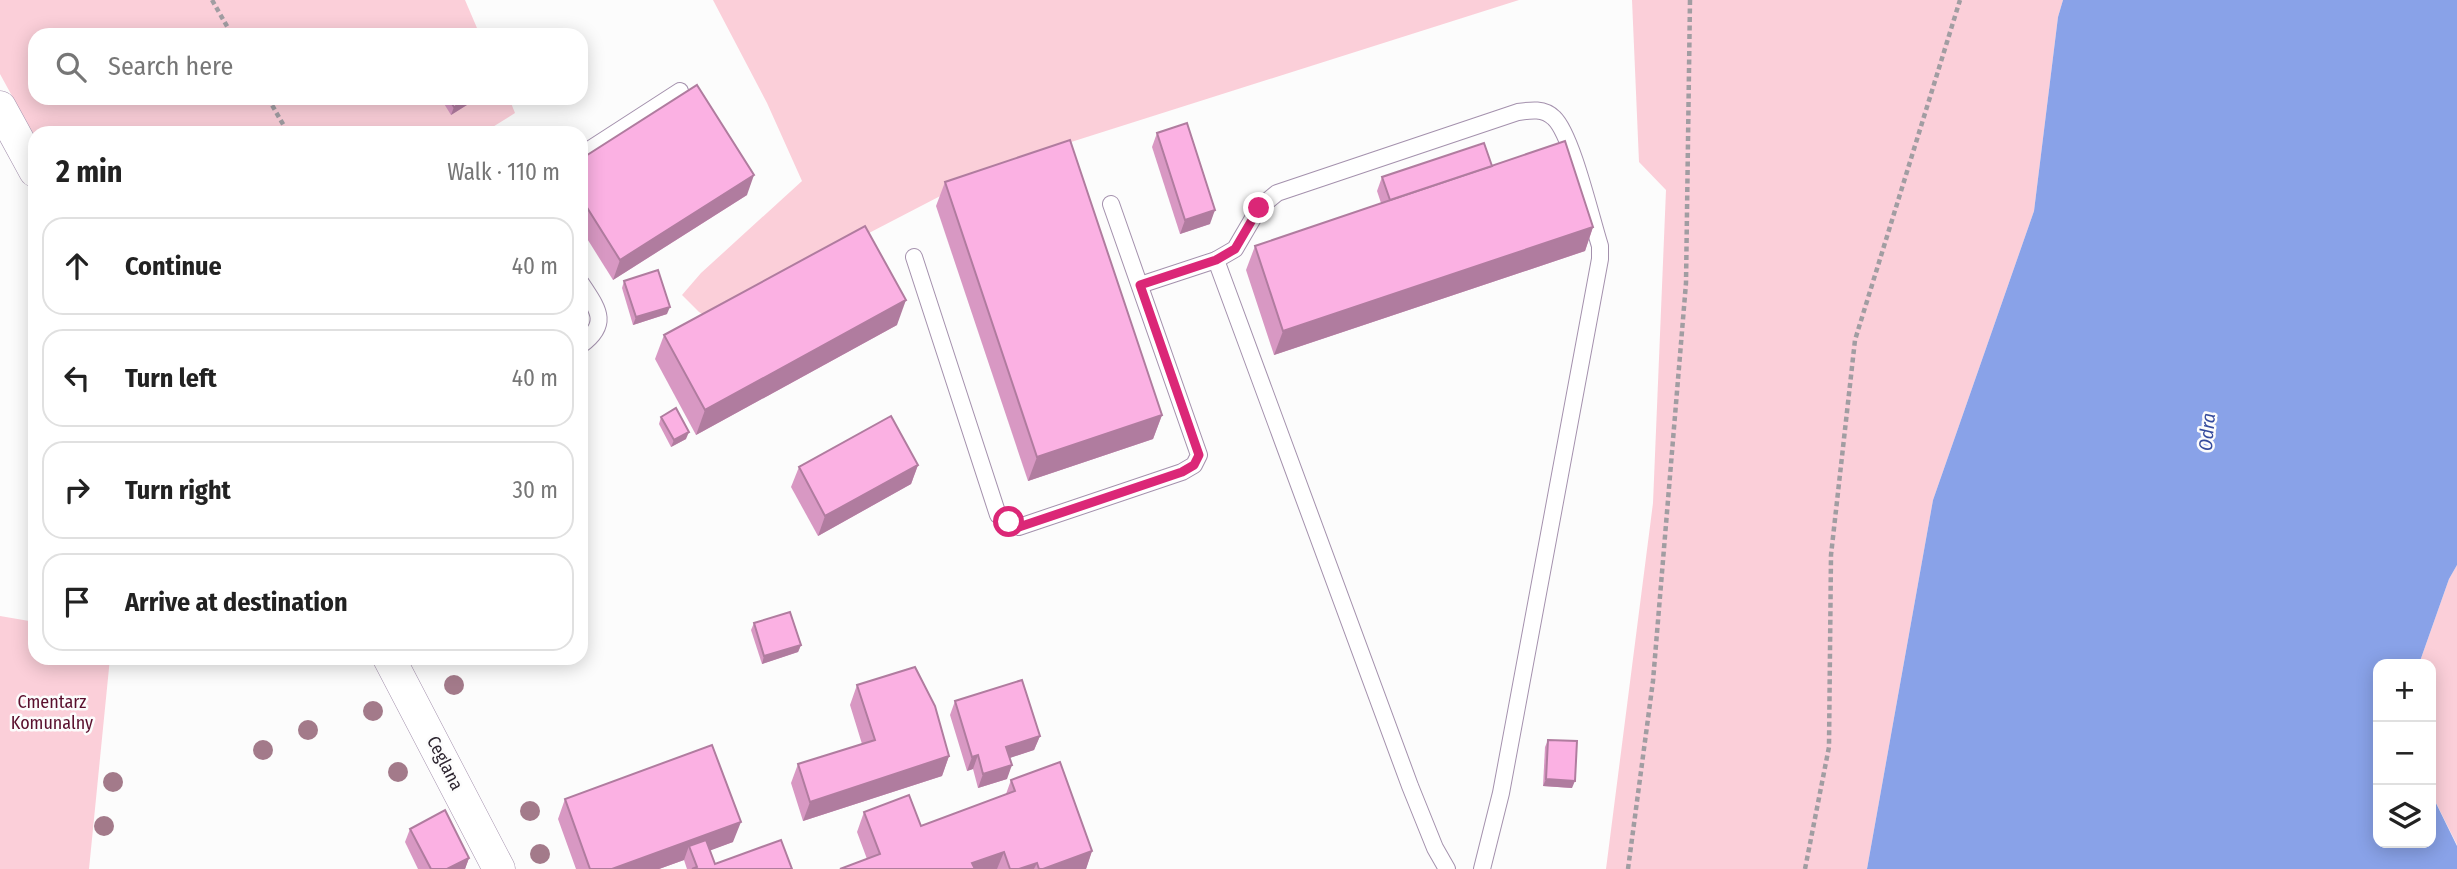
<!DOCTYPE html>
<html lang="en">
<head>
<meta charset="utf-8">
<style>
  :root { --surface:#fff; --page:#f2f2f2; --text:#222; --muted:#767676; --line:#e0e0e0 }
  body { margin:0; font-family:"Fira Sans Condensed",sans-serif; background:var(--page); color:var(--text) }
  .controls { position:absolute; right:21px; bottom:21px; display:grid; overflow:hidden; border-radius:14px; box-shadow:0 4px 18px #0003 }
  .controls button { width:63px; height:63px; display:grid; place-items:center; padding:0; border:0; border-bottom:2px solid var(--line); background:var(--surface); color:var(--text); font:35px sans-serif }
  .stop { position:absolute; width:21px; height:21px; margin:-16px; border:5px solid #db2777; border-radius:50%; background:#fff }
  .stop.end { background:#db2777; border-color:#fff; box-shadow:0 2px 7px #0008 }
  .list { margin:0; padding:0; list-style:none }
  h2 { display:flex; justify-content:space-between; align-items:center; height:91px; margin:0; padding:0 28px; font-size:30px }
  h2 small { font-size:23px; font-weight:400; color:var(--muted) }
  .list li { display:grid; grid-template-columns:46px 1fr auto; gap:21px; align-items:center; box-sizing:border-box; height:98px; margin:0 14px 14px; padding:0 14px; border:2px solid var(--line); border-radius:21px }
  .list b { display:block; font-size:26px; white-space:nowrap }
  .list em { font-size:23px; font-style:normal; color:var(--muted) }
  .icon { flex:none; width:38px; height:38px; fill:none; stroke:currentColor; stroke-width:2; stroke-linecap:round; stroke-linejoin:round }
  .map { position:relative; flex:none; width:2457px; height:869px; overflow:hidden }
  .search { position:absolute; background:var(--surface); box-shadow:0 4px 18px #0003; left:28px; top:28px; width:560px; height:77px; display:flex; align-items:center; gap:18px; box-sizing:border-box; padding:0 24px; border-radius:21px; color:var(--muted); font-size:26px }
  .panel { position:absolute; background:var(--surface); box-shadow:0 4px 18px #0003; left:28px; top:126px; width:560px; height:539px; border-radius:21px }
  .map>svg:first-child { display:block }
</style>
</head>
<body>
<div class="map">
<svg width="2457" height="869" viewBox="0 0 2457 869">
  <rect width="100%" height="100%" fill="#fcfcfc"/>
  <g fill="#fbcfd9">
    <path d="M0,0H465L480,35H35V98H509L515,113L483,133H35V138L0,74Z"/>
    <path d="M713,0H1519L1002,164L842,247L712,320L699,312L682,295L701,273L802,181L767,103Z"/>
    <path d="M1632,0H2063L2058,17L2034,211L1933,500L1867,869H1606L1653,503L1666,190L1639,162Z"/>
    <path d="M2457,565V845L2431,793V664H2419L2449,579Z"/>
    <path d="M0,616L35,622V658H110L89,869H0Z"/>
  </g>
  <path fill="#89a2e8" d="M2063,0H2457V565L2449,579L2419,664H2378V843H2431V793L2457,846V869H1867L1933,500L2034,211L2058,17Z"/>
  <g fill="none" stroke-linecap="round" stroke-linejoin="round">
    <g stroke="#a491ad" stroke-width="18">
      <g id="lane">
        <path d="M581,155L680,91"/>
        <path d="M914,257L998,515L1019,527L1182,472L1194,465L1199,455L1111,204"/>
        <path d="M1216,260L1410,786L1435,848L1447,869"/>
        <path d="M581,283C597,308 611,323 581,345"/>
        <path d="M1140,285L1216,260L1235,249L1259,208L1277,193L1518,112C1531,110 1544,108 1554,118C1572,135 1591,218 1600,246V259L1501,793L1482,869"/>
      </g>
    </g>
    <g stroke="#a491ad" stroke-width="33">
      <g id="street">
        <path d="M0,107L35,171"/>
        <path d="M389,658L499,869"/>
      </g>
    </g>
    <g stroke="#a19da2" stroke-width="4.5" stroke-dasharray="5 3.5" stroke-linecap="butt">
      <path d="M212,0L232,35"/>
      <path d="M268,98L288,133"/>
      <path d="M1628,869L1653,681L1686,283L1690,0"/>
      <path d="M1805,869L1829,747L1831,555L1855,340L1960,0"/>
    </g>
    <use href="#lane" stroke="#fff" stroke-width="16"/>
    <use href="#street" stroke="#fff" stroke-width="32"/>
  </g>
  <g fill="#a37a8a">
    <circle cx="454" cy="685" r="10"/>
    <circle cx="373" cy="711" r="10"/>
    <circle cx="308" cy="730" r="10"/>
    <circle cx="263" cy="750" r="10"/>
    <circle cx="398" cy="772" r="10"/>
    <circle cx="113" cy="782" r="10"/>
    <circle cx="530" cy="811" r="10"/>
    <circle cx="104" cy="826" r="10"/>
    <circle cx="540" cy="854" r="10"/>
  </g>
  <g fill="#d898c3">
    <path d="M445,98H478L451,115L443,102Z"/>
    <path d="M1157,133L1210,224L1180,234L1152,147Z"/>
    <path d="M581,159L747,195L613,280L581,229Z"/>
    <path d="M1492,166L1593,227L1585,251L1274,355L1246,270L1255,246L1381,203L1377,191L1382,177Z"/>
    <path d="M945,182L1162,415L1153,439L1028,481L936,206Z"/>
    <path d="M624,281L667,314L633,325L622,288Z"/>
    <path d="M897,325L696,435L655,359L664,335Z"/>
    <path d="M661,417L686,439L671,447L659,424Z"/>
    <path d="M918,465L911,484L818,536L791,487L799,467Z"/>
    <path d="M754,623L801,645L798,652L762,664L751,630Z"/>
    <path d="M857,685L949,756L942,776L803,821L791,783L798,764L862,744L850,705Z"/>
    <path d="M955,701L1040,736L1034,750L1009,758L1007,779L978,788L973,769L967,771L950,715Z"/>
    <path d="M1548,740L1572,788L1543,786L1545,747Z"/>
    <path d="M1011,780L1092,851L1086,869H840L867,859L857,832L864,812L921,826L1006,794Z"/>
    <path d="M565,799L733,842L710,850L715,864L792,869H687L684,860L659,869H576L558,819Z"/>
    <path d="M410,829L469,858L465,869H418L405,842Z"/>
  </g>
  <g fill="#b07c9f">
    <path d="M469,98H478L451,115L454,107Z"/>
    <path d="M754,175L747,195L613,280L620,260Z"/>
    <path d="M1215,210L1210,224L1180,234L1185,220Z"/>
    <path d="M1593,227L1585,251L1274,355L1283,331Z"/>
    <path d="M906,300L897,325L696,435L705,410Z"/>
    <path d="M670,307L667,314L633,325L636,317Z"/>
    <path d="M1162,415L1153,439L1028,481L1037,457Z"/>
    <path d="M689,432L686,439L671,447L674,440Z"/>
    <path d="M918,465L911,484L818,536L825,516Z"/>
    <path d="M801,645L798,652L762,664L764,656Z"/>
    <path d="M1040,736L1034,750L1001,761L1006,747Z"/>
    <path d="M978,755L973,769L967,771L972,757Z"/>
    <path d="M949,756L942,776L803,821L810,802Z"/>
    <path d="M1012,765L1007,779L978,788L983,774Z"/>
    <path d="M1546,779L1575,781L1572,788L1543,786Z"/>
    <path d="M741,822L733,842L693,857L689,846L684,860L659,869H612Z"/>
    <path d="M1092,851L1086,869H1043Z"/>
    <path d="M1004,852L997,869H970L972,863Z"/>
    <path d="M469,858L465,869H447Z"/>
    <path d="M1037,863L1034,869H1019Z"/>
  </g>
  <g fill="#fbb1e3" stroke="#b07c9f" stroke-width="2">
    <path d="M697,85L754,175L620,260L581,198V159Z"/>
    <path d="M448,98H469L454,107Z"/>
    <path d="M1187,123L1215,210L1185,220L1157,133Z"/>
    <path d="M1070,140L1162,415L1037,457L945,182Z"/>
    <path d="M1565,141L1593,227L1283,331L1255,246Z"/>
    <path d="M1484,143L1492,166L1390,200L1382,177Z"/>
    <path d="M865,226L906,300L705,410L664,335Z"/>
    <path d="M658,270L670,307L636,317L624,281Z"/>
    <path d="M676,408L689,432L674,440L661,417Z"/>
    <path d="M891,416L918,465L825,516L799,467Z"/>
    <path d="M790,612L801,645L764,656L754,623Z"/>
    <path d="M915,667L935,706L949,756L810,802L798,764L875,740L857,685Z"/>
    <path d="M1022,680L1040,736L1006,747L1012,765L983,774L978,755L972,757L955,701Z"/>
    <path d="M1548,740L1577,741L1575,781L1546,779Z"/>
    <path d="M712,745L741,822L612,869H590L565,799Z"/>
    <path d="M1060,762L1092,851L1043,869H1039L1037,863L1019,869H1010L1004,852L972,863L975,869H840L880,854L864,812L909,795L921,826L1015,791L1011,780Z"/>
    <path d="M445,810L469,858L447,869H431L410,829Z"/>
    <path d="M706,840L715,864L781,840L792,869H692L697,867L689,846Z"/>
  </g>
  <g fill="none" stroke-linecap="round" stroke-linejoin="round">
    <path stroke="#db2777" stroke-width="9" d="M1009,522L1019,527L1182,472L1194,465L1199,455L1140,285L1216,260L1235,249L1259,208"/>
  </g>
  <g text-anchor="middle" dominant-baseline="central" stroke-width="5" stroke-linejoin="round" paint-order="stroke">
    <g font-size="18" fill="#5a0f2d" stroke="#fcfcfc">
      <text x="52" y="702">Cmentarz<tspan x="52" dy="21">Komunalny</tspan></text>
    </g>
    <g font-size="18" fill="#2c242f" stroke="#fcfcfc">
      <text transform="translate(445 763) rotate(63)">Ceglana</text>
    </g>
    <g font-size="19" font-style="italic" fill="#354b9d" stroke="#fcfcfc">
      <text transform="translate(2207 432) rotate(-85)">Odra</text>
    </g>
  </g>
</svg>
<div class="controls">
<button>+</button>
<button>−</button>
<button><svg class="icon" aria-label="layers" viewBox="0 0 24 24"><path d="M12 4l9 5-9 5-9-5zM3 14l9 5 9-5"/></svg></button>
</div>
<div class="stop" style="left:1009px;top:522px"></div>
<div class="stop end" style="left:1259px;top:208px"></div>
<div class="search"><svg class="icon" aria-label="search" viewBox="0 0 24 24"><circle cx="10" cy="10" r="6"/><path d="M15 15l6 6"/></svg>Search here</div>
<section class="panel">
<h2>2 min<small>Walk · 110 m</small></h2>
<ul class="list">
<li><svg class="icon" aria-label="ahead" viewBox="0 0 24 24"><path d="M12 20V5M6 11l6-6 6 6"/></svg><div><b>Continue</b></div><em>40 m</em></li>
<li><svg class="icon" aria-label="left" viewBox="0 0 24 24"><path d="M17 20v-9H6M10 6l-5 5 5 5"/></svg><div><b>Turn left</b></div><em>40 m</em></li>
<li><svg class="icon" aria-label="right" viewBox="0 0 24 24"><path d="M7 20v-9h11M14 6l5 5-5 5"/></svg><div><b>Turn right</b></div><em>30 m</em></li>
<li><svg class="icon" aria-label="arrive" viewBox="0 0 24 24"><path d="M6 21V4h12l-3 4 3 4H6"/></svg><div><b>Arrive at destination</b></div></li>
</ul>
</section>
</div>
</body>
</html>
